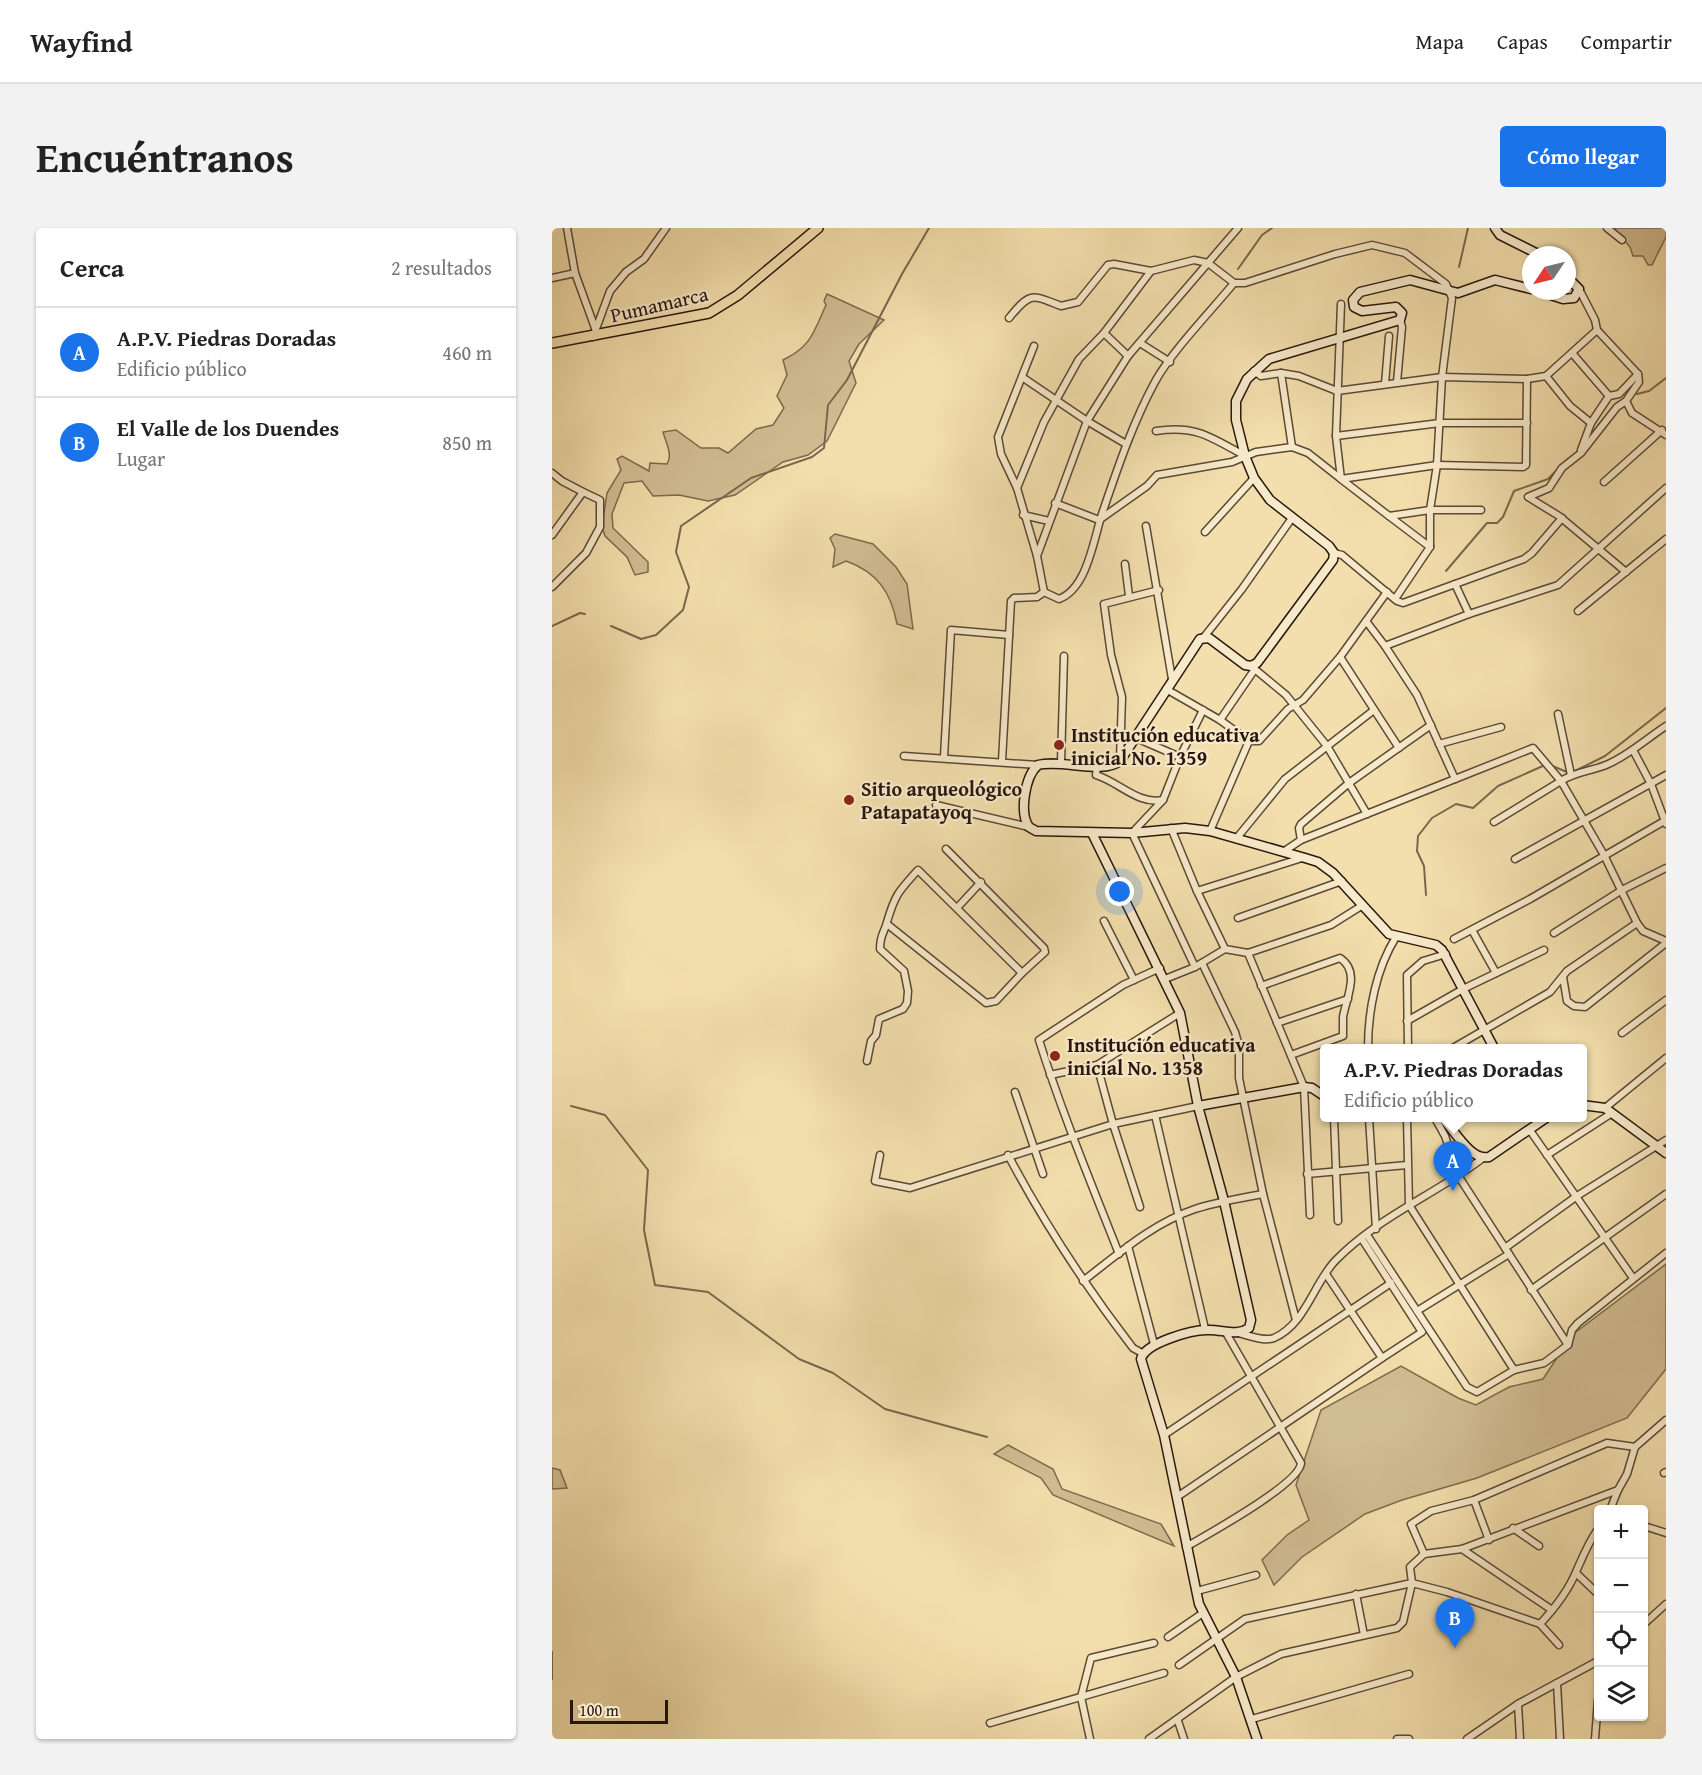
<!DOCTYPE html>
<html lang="es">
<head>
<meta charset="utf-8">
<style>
  :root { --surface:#fff; --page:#f2f2f2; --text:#222; --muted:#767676; --line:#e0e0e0; --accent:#1a73e8 }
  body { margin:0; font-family:"Gentium Book Plus",serif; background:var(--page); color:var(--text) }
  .controls { position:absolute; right:18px; bottom:18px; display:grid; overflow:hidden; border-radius:6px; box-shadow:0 2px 4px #0004 }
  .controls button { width:54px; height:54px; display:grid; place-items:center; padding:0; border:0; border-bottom:2px solid var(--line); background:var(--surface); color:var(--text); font:30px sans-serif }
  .compass { position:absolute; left:970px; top:18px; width:54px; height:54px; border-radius:50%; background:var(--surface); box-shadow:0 2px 4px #0004; rotate:235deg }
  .scale { position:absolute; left:18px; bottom:15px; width:98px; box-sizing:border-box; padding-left:6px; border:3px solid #29160f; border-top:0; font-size:16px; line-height:21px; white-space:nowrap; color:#29160f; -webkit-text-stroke:4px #f7eaca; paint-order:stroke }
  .you { position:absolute; left:568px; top:664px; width:21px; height:21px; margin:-15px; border:4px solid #fff; border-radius:50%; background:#1a73e8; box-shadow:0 0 0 9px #1a73e833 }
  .badge { display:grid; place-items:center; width:39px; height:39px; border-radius:50%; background:var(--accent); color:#fff; font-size:20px; font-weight:700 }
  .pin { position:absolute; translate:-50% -50px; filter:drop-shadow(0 2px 3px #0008) }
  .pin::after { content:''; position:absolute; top:32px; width:21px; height:18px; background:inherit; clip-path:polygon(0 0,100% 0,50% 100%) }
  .popup { position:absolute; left:768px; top:816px; width:267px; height:78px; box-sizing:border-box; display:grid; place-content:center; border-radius:6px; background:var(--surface); filter:drop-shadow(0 2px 4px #0005); font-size:20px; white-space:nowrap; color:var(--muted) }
  .popup b { font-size:22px; color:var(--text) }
  .popup::after { content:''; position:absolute; left:50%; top:100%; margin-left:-12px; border:12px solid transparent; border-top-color:var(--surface) }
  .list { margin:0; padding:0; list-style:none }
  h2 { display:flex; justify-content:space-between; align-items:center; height:78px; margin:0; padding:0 24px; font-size:26px }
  h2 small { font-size:20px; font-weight:400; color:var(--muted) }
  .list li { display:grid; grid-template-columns:39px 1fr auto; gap:18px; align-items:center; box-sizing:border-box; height:90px; padding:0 24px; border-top:2px solid var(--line) }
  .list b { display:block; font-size:22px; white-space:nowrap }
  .list p { margin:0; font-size:20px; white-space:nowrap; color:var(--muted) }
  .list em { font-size:20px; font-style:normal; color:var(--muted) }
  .icon { flex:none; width:33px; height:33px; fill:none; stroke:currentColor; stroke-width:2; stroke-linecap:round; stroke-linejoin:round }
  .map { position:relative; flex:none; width:1114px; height:1511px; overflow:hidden; border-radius:6px }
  header { display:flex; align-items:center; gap:36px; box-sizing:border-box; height:84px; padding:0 30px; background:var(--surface); border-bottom:2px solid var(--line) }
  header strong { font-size:28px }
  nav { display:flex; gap:33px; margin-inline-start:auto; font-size:21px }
  .intro { display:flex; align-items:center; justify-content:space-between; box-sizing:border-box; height:144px; padding:0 36px }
  h1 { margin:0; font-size:42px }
  .button { padding:15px 27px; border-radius:6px; background:var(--accent); color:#fff; font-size:21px; font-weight:700 }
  main { display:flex; gap:36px; padding:0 36px }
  aside { flex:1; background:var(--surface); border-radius:6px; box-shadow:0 2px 4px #0004 }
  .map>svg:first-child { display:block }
</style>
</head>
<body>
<header>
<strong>Wayfind</strong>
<nav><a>Mapa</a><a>Capas</a><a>Compartir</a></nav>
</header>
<div class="intro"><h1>Encuéntranos</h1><a class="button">Cómo llegar</a></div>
<main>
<aside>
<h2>Cerca<small>2 resultados</small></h2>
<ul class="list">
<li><span class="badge">A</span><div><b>A.P.V. Piedras Doradas</b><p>Edificio público</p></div><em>460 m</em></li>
<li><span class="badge">B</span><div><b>El Valle de los Duendes</b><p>Lugar</p></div><em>850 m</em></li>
</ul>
</aside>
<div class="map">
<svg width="1114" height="1511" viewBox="0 0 1114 1511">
  <rect width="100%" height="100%" fill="#f3dfad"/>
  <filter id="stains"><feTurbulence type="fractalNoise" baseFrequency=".00333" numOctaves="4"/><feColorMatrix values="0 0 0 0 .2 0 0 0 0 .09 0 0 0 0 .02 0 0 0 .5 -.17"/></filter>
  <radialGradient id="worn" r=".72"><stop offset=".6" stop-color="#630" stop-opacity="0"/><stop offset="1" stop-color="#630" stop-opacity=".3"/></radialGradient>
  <g fill="#d1bd92" stroke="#7d6a50" stroke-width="1.5">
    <path d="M1062,0H1114V9L1100,37H1096L1091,28H1081L1078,19Z"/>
    <path d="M275,66L332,92L307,116L297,133L304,155L275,213L256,227L231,234L183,267L156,273L127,267L101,268L90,253L72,255L60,286L61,300L96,334V344L83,347L75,329L53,308L50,299L55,265L69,242L65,231L70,228L97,243L98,235L115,236C121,227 114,215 111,204L124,202L149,220H167L176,225L204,201L221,197L232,180L225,168L235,147L231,132C260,118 262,103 274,77L272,73Z"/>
    <path d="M283,306L321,316L344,339L355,356L361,401L345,396C339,364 325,344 294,333L281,339L283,321L278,310Z"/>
    <path d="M1114,1036V1141L1075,1190L925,1250L850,1272L813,1286L750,1329L722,1357L710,1332L735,1307L757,1292L744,1257L769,1182L849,1138L906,1170L924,1177L957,1159L991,1151L1020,1107Z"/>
    <path d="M456,1217L501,1241L510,1261L609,1296L622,1318L501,1267L489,1250L442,1226Z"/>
    <path d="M0,1240L8,1242L15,1260L0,1261Z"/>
  </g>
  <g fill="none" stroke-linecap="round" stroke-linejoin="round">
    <g stroke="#79664d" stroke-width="2">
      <path d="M907,39L916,0"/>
      <path d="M686,41L710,7L720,0"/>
      <path d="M1085,166L1097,163L1114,150"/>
      <path d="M1037,209L1058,183"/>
      <path d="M1011,236L1023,226"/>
      <path d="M894,343L935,295H945L951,289L962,263L996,251L1005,242"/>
      <path d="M0,398L28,385L33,386"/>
      <path d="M59,398L89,411L104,407L131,382L137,359L124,324L129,298L199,250L260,229L272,220L276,177L295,152L350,46L377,0"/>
      <path d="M998,537L1015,544"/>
      <path d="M1021,544L1053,528L1114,480"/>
      <path d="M874,667L872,638L865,623L866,608L880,590L904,576L921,580L946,558L993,537"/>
      <path d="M19,878L53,887L96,942L92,1002L103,1057L156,1064L247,1131L281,1145L333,1181L435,1209"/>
      <path d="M0,1424V1451"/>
    </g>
    <g stroke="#5c4836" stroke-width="9">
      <g id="street">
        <path d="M15,0L23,45L43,100"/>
        <path d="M1055,0L1070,12"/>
        <path d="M0,50L23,45"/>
        <path d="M1028,63L1043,92L1045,102L1086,146L1087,154L1074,173L1080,185L1114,207"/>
        <path d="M789,76L784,208L789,251L837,288L878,282H929"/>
        <path d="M457,90C479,63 480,67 509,78L526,74L556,37L562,36L599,43"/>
        <path d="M41,109L58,63L74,44L92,31L114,0"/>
        <path d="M588,115L618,134"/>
        <path d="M482,118L446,209L449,226L465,260L485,328"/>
        <path d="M1020,125L1057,168"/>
        <path d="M576,128L552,105L599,43L642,32L656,35L682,55H693L783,26L820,17L853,25L894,56L900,70L890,149L885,237L878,282V319"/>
        <path d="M702,143L709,148L729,145L747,148L785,163L890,149L975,151L994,148L1045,102"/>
        <path d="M729,145L740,219"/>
        <path d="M994,148L1018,178L1039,195"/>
        <path d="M470,149L535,193L574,216"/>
        <path d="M845,154L850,99L848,92"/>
        <path d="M833,156L837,108"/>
        <path d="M1074,173L1065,179L1029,225L1010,240L997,260L976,269L1007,288L1074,344"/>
        <path d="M604,203C644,197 659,209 693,228"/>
        <path d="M784,208L888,195H975"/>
        <path d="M1029,222L1039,195L1057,168L1067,166L1086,146"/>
        <path d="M0,245L10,253L31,264L0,307"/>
        <path d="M1052,254L1110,202"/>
        <path d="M465,260L492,194L527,131L552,105"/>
        <path d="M503,275L547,292L595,258L605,247L680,234L704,224L740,219L756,225L789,251L885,237L971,239L974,237L975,151"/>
        <path d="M471,287L497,293"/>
        <path d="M837,288L878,319L843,371"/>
        <path d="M594,298L620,451"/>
        <path d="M653,304L702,250"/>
        <path d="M782,325L790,327L845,373L851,375L972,331L980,325L1010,290"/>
        <path d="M573,336L577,368"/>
        <path d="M903,356L917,386"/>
        <path d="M0,359L34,325L48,299V272L31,264"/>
        <path d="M492,364L507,371C537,360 542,306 552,280C567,236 582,192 604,152C621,122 659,83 682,55"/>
        <path d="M1026,383L1114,311"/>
        <path d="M814,393L833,418"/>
        <path d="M652,409L690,361L740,290"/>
        <path d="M788,429L847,520"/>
        <path d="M699,438L734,467L775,518L815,586"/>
        <path d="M614,461L668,492L697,513H707L736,481L751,472L788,429L835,364"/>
        <path d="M1006,486L1019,547"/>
        <path d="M668,492L703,441"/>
        <path d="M582,509L628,529"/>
        <path d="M887,516L949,499"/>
        <path d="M1081,522L1099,556L1114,596"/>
        <path d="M352,528L486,537"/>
        <path d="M392,529L399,402L457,407"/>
        <path d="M568,532L570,469L559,427L552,376L607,362"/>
        <path d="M450,533L459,373L462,370L485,369L492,364L485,328L535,193L576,128L686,0"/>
        <path d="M509,534L512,428"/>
        <path d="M545,538L544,547C567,554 586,577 611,572"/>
        <path d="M903,551L981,520L1009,553C1023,544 1039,543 1054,537C1076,528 1094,511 1114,498"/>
        <path d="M384,577L477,599"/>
        <path d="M942,594L1009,553L1052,627L1085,695L1091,703L1114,713"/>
        <path d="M619,600L645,663L673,721L696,725L752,859L758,987"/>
        <path d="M658,603L697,513"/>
        <path d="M684,611L733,551L822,482"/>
        <path d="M749,612L747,600L749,596L797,555L879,497"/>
        <path d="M731,624L749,612L903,551L865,467L833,418L917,386L1006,357L1114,260"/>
        <path d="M963,631L1114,547"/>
        <path d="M645,663L750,630"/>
        <path d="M405,680L429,654"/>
        <path d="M686,690L790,653"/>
        <path d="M552,693L582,752"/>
        <path d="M335,696L434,775L444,773L470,745"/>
        <path d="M920,702L944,745"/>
        <path d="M1002,705L1070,662L1114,640"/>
        <path d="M902,711L978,671L1114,592"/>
        <path d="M696,725L779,697L811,677"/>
        <path d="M650,735L683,804L687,818V850L711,966L744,1092"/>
        <path d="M643,739L580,605L611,572L628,529L651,482"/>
        <path d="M1011,749L1015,773L1022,778L1033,779L1114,715"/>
        <path d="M613,751L643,739L673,721"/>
        <path d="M709,758L788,730C809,744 794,770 791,789C791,795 791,802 791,808L739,827"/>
        <path d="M855,793L911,761L992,722"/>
        <path d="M725,795L796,771"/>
        <path d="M1070,805L1114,772"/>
        <path d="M816,820C816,783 824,741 844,709"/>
        <path d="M856,820L855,747L871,733L894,726"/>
        <path d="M901,820L998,764L1015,743L1085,695"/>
        <path d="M315,833L319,813L324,807L327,791L351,781L355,775L356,763L352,743L328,721C328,706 332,706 335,694C343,667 346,664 366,642L470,745L493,724L492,720L394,621"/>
        <path d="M545,837L561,896L588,979"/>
        <path d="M498,847L545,837L628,785"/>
        <path d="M463,864L491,946"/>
        <path d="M1053,880L1114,830"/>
        <path d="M603,887L653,1101"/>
        <path d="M782,890L786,993"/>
        <path d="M817,890L824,1001"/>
        <path d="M855,890L857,977L962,1142"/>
        <path d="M883,890L893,908L907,949L1016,1117L1020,1102L1026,1095L1114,1025"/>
        <path d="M977,901L1081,1050"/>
        <path d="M328,927L323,953L358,960L561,896L646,878"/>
        <path d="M456,927C492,995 534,1059 581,1120L590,1125"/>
        <path d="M995,927L1060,885"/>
        <path d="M755,946L855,937"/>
        <path d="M815,1007L915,1159L925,1164L962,1142L992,1135L1016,1117"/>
        <path d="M810,1011L870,1104L830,1130"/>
        <path d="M576,1018L602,1116"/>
        <path d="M953,1020L1025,968L1114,912"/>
        <path d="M567,1026C539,955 510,885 487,812L571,757L608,740"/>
        <path d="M531,1053C565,1027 601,995 643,981C665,974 688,970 711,966"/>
        <path d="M979,1062L1114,966"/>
        <path d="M865,1083L957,1026"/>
        <path d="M686,1105C696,1107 712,1114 722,1110C754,1096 762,1054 784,1032C826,989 884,966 931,930"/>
        <path d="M612,1207L839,1055"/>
        <path d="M1112,1245L1114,1244"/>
        <path d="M625,1269L830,1130L774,1046"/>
        <path d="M922,1272L937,1312"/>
        <path d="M1058,1282L1066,1262"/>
        <path d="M1092,1298L1114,1305"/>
        <path d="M961,1300L987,1318"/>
        <path d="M634,1319C656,1306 748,1256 749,1235L673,1103"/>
        <path d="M910,1321L1000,1382"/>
        <path d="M872,1326L859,1296L879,1283L922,1272L1055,1215L1083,1219"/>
        <path d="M1024,1345L1046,1366"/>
        <path d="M645,1363L704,1347"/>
        <path d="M804,1366L812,1407"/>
        <path d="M988,1396C1002,1381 1016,1363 1024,1344C1031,1328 1036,1315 1046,1301"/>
        <path d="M1092,1396L1114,1376"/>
        <path d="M616,1409L651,1385"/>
        <path d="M627,1437L693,1391L860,1355L858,1339L872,1326L910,1321L1066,1262L1075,1246L1083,1219L1114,1192"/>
        <path d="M1005,1455L1008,1511"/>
        <path d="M966,1476L968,1511"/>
        <path d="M700,1491L857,1446"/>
        <path d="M626,1493L632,1511"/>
        <path d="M438,1495L612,1445"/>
        <path d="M538,1511L529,1469L539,1430L602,1415"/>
        <path d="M597,1511L684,1449L729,1426L845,1400L851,1394L860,1355L895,1364L988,1396L1007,1417"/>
        <path d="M845,1511H857"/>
        <path d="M915,1511L966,1476L1046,1433"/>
        <path d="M1043,1511L1046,1472"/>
      </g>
    </g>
    <g stroke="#29160f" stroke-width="11">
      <g id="secondary">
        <path d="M943,0L948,7L988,27"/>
        <path d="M986,63L1011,71L1022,70L1027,61L1015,49"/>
        <path d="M540,605L628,785L646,878L672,973L699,1092L697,1100C684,1109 670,1101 655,1102C639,1102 593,1115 589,1131L612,1207L647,1376L684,1449L705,1511"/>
        <path d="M942,820L890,722L884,717L837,706L781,645L766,634L753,630L658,603L633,600L580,605L484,603L477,599C467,585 473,548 486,537C510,531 550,547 568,533L648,411L657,410L693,437L699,438L705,435L781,332L782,325L777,318L718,272L702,250L693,228L684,192V173L695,151L717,131L848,92L850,85L844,79L810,83L802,79L801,72L808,64L858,52L906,65L943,52L979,61"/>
        <path d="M1030,877L1053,880L1114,925"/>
        <path d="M646,878L752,859L760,860L772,868"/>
        <path d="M890,890C903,902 918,933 937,929L994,890"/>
      </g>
    </g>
    <g stroke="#29160f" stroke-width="12">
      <path id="primary" d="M0,115L157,85L186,67L266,0"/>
    </g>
    <use href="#street" stroke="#f7eaca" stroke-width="6"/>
    <use href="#secondary" stroke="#f7eaca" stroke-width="8"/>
    <use href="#primary" stroke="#f3dfad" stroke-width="9"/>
  </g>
  <g fill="#8f2418" stroke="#f7eaca" stroke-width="2">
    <circle cx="507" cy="517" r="6"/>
    <circle cx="297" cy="572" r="6"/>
    <circle cx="503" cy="828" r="6"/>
  </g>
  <g text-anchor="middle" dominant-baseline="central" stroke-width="4.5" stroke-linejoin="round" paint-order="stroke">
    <g font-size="20" fill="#29160f" stroke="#f7eaca">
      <text transform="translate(107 76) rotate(-13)">Pumamarca</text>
    </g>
    <g font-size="20" font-weight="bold" fill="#29160f" stroke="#f7eaca" text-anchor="start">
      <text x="519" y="506">Institución educativa<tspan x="519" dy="23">inicial No. 1359</tspan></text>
      <text x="309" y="560">Sitio arqueológico<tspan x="309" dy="23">Patapatayoq</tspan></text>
      <text x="515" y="816">Institución educativa<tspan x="515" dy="23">inicial No. 1358</tspan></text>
    </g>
  </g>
  <rect width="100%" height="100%" filter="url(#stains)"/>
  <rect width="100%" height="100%" fill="url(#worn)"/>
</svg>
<div class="controls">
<button>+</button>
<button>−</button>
<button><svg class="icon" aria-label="locate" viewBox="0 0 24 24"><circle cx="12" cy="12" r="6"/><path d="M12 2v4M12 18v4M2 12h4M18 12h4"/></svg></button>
<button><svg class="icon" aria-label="layers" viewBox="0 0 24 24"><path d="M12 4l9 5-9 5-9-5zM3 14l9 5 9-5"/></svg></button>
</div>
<svg class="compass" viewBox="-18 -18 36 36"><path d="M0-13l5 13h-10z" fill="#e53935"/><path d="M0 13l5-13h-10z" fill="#767676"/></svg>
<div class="scale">100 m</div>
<div class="you"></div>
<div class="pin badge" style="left:901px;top:963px">A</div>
<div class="popup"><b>A.P.V. Piedras Doradas</b>Edificio público</div>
<div class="pin badge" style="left:903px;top:1420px">B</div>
</div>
</main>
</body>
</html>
